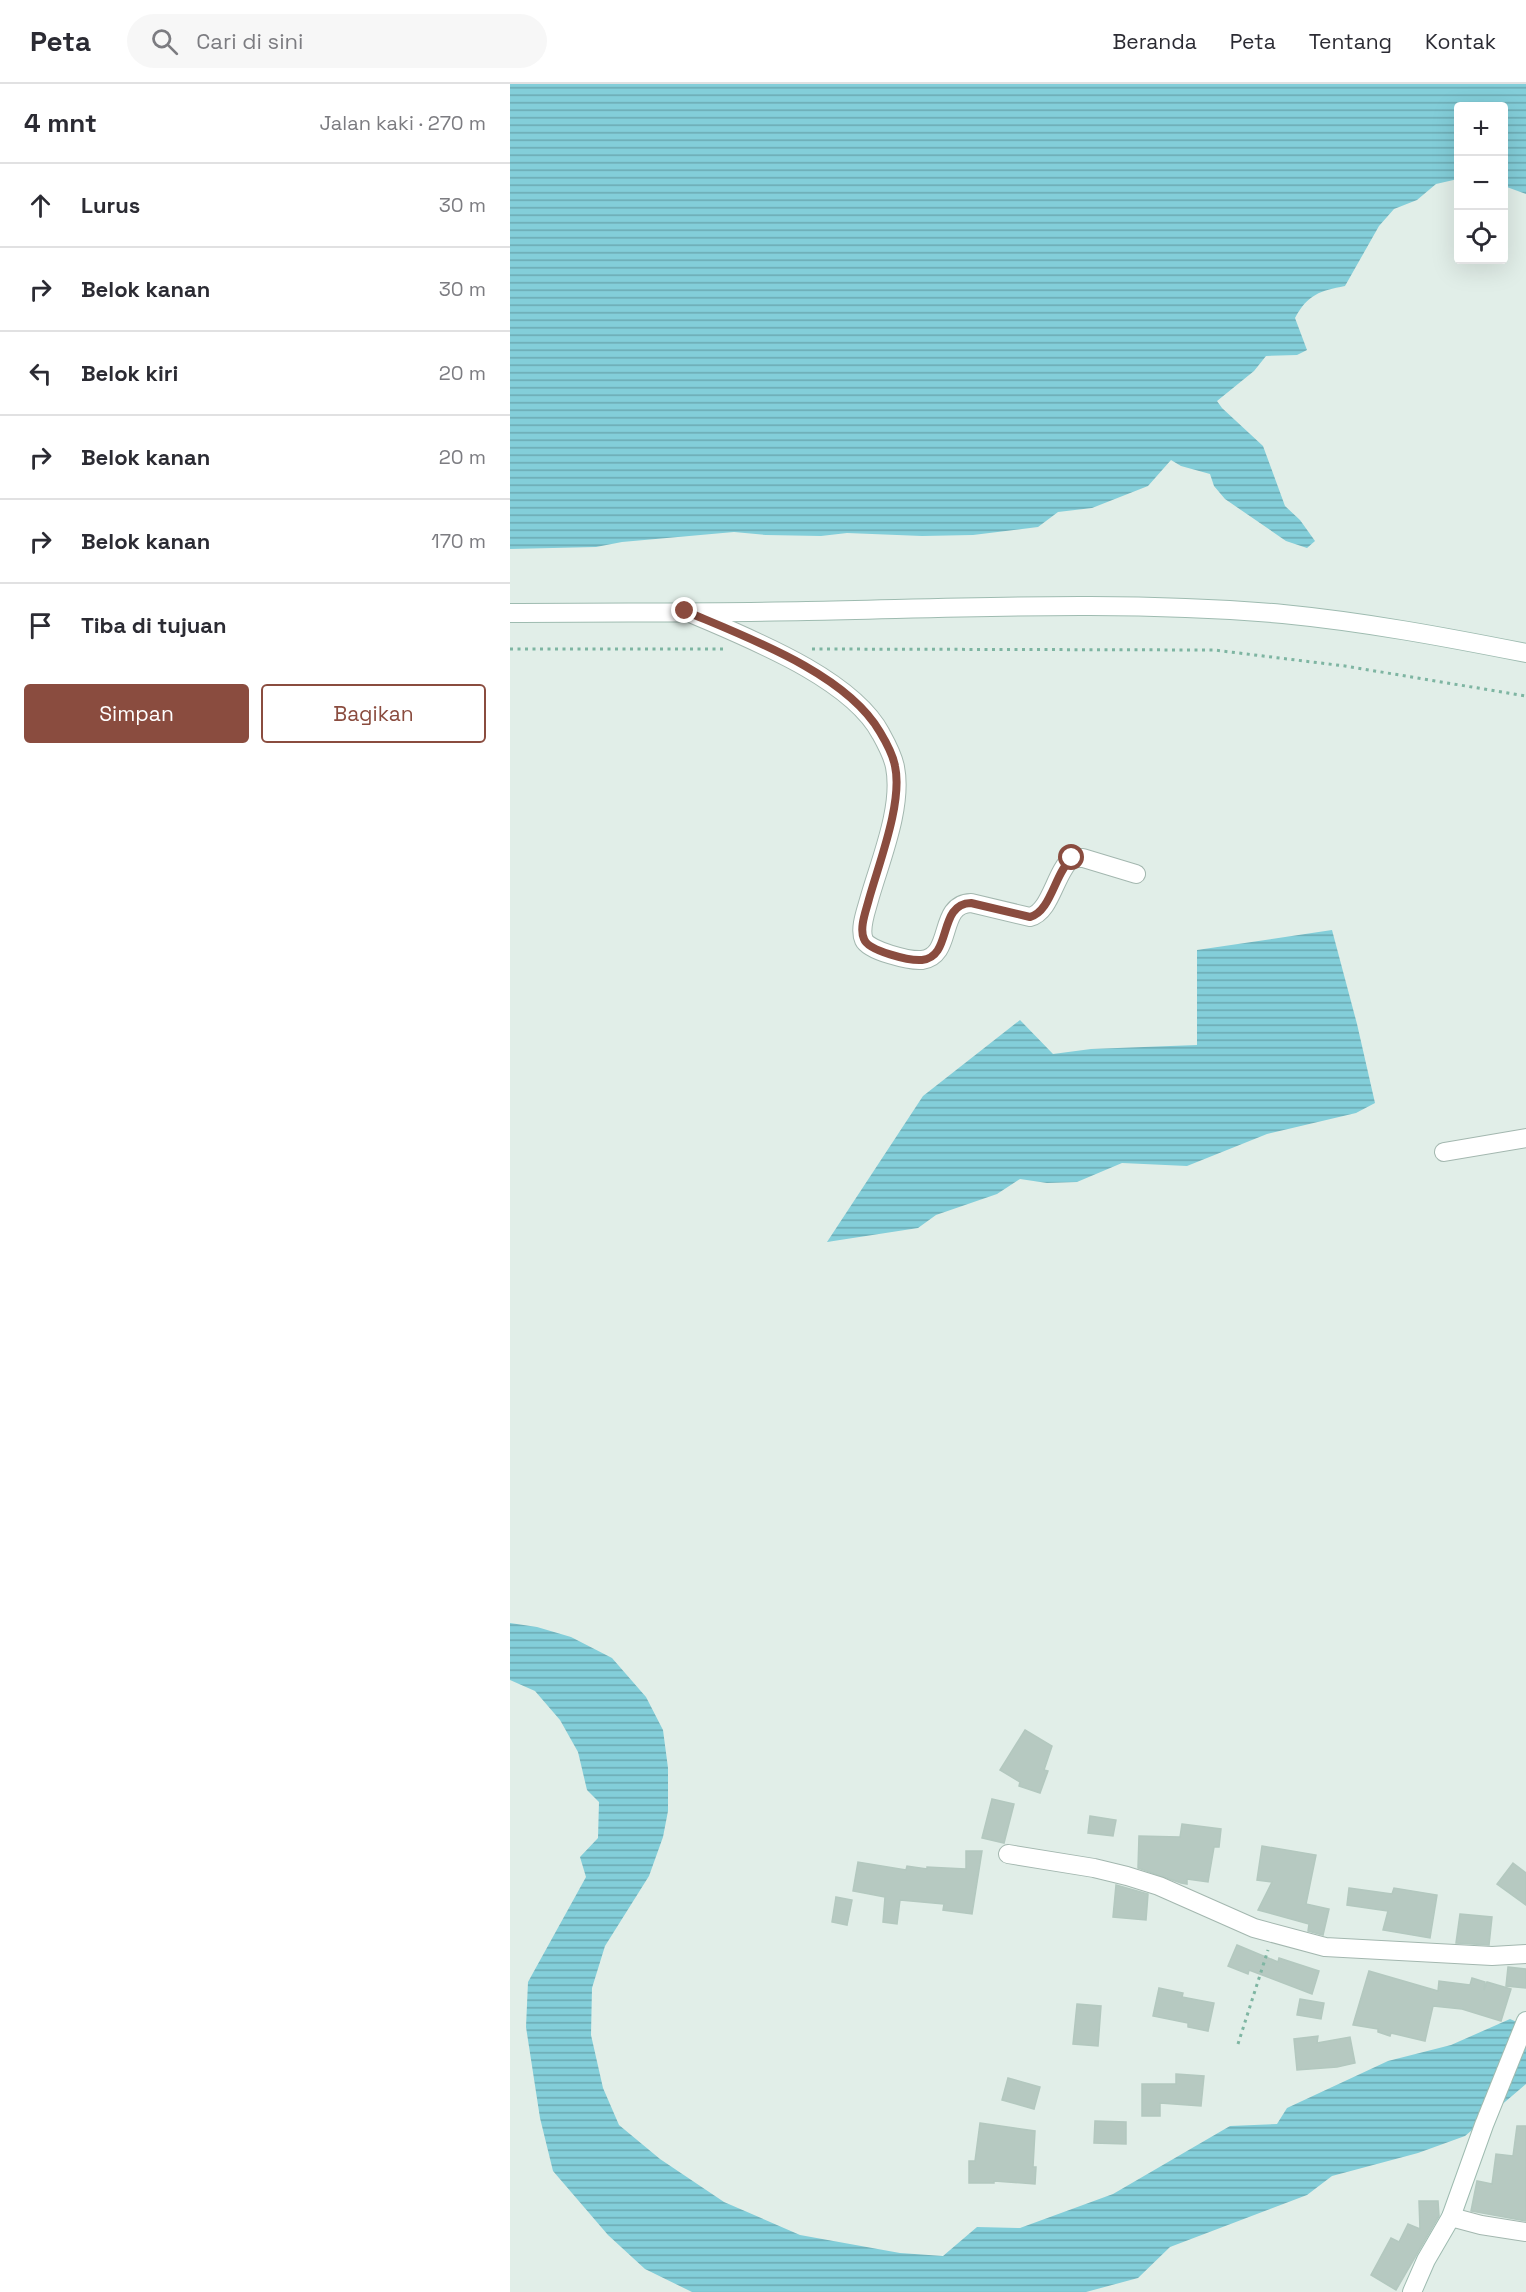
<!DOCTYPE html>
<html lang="id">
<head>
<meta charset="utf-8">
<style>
  :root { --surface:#fff; --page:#f7f7f7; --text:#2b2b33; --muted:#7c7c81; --line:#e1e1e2; --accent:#8a4c3f }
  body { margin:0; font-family:"Space Grotesk",sans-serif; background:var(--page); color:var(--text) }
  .controls { position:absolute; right:18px; top:18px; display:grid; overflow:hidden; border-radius:6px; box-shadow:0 6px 24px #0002 }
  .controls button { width:54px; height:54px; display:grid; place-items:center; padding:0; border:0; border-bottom:2px solid var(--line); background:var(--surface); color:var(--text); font:30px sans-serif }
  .stop { position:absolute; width:18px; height:18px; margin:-14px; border:4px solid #8a4c3f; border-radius:50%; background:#fff }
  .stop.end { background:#8a4c3f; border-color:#fff; box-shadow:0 2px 6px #0008 }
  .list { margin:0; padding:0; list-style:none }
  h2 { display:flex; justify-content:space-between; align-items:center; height:78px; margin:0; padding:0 24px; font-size:26px }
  h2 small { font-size:20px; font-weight:400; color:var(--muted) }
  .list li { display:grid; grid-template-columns:39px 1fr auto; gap:18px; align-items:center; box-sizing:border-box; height:84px; padding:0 24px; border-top:2px solid var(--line) }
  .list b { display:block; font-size:22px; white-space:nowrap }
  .list em { font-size:20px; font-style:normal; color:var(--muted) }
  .actions { display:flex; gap:12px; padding:18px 24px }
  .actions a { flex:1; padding:14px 0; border:2px solid var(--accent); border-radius:6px; text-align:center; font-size:21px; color:var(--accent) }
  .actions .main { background:var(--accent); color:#fff }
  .icon { flex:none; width:33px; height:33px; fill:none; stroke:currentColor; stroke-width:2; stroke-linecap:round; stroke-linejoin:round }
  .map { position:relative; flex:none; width:1016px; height:2208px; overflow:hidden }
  header { display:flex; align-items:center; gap:36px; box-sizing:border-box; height:84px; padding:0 30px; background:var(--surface); border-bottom:2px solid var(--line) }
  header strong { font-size:28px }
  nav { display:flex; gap:33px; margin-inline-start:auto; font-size:21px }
  .search { width:420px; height:54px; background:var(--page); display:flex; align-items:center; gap:15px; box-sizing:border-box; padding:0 21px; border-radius:33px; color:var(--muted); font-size:22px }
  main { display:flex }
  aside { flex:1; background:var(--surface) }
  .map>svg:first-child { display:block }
</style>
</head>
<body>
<header>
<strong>Peta</strong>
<div class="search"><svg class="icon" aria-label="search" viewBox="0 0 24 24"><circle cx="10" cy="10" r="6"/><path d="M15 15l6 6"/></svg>Cari di sini</div>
<nav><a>Beranda</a><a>Peta</a><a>Tentang</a><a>Kontak</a></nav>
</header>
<main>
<aside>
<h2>4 mnt<small>Jalan kaki · 270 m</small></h2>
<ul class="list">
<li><svg class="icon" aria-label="ahead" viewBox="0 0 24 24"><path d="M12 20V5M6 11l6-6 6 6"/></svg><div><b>Lurus</b></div><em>30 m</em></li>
<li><svg class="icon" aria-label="right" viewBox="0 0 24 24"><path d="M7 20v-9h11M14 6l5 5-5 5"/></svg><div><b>Belok kanan</b></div><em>30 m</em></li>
<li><svg class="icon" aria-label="left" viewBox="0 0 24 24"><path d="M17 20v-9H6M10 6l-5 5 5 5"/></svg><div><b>Belok kiri</b></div><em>20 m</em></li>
<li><svg class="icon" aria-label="right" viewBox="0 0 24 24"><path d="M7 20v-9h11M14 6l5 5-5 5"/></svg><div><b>Belok kanan</b></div><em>20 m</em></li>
<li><svg class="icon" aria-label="right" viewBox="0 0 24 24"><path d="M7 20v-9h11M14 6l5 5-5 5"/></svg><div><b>Belok kanan</b></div><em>170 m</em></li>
<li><svg class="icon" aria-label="arrive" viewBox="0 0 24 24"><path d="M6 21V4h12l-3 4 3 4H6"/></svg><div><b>Tiba di tujuan</b></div></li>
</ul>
<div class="actions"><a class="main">Simpan</a><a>Bagikan</a></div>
</aside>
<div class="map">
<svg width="1016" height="2208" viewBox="0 0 1016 2208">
  <defs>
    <pattern id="water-rules" width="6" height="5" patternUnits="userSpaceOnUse" patternTransform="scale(1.5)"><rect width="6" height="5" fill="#83ced9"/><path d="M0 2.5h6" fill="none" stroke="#6ba9b1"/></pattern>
  </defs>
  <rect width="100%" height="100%" fill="#e1eee8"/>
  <g fill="url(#water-rules)">
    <path d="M0,0H1016V110L994,102V22H948V95L926,100L907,116L884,125L869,142L835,202C810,207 798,210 785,234L797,266L787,271L756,272L744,287L707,317L712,324L753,362L775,422L790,436L805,457L797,464L776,457L715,415L704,402L700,390L671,382L661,376L638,402L582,424L548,428L528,443L463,451L412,452L337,449L311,452L256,451L224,448L112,458L86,463L0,465Z"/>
    <path d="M822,846L847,940L865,1019L846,1029L757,1050L677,1082L612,1079L567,1098L537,1099L510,1095L487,1110L426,1131L408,1144L317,1158L413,1012L510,936L543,970L581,965L687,961V866Z"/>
    <path d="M0,1539L27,1543L61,1553L102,1574L136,1613L153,1646L158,1684V1727L153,1753L139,1792L95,1862L82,1904L81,1951L93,2004L109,2041L150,2075L214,2118L290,2151L390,2169L433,2172L467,2143L510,2144L603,2110L720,2042L767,2040L777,2024L878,1977L941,1961L1000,1935L1016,1942V2000L955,2052L908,2069L822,2092L797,2111L660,2163L628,2194L576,2208H182L135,2185L98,2151L43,2087L30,2034L16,1943L18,1898L76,1793L70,1773L88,1754L89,1718L77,1706L68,1668L50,1636L25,1607L0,1596Z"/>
  </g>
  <g fill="#b6c9c1" stroke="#b3c8bf" stroke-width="1.5">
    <path d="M515,1646L542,1662L534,1686L538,1687L530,1709L509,1702L510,1698L490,1686Z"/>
    <path d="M482,1715L504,1720L494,1759L472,1754Z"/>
    <path d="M580,1732L606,1736L603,1752L578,1749Z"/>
    <path d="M672,1740L711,1745L709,1763H704L698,1798L677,1795V1800L671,1799L628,1784L629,1752L670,1753Z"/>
    <path d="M752,1762L806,1771L796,1820L819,1825L813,1851L798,1847L799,1840L748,1826L762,1798L747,1796Z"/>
    <path d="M456,1767H472L462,1830L433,1826L434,1820L390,1816L387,1840L373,1838L375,1813L343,1807L348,1778L396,1786L397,1782L417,1785V1783L456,1785Z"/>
    <path d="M1003,1779L1016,1789V1821L987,1800Z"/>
    <path d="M606,1801L638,1810L636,1836L603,1833Z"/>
    <path d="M839,1804L882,1810L884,1804L927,1811L920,1854L873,1846L878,1827L837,1821Z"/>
    <path d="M326,1813L342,1816L337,1841L322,1838Z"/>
    <path d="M950,1830L982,1833L979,1861L946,1859Z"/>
    <path d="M727,1861L768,1878L769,1874L809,1887L802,1910L739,1886L738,1890L718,1882Z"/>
    <path d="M998,1883L1016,1885V1904L996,1902Z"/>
    <path d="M859,1887L928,1907L929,1897L960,1901L962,1894L975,1898L974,1906L977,1898L1001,1905L991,1937L952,1925L923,1922L915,1957L881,1949L880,1952L868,1948V1945L843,1941Z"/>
    <path d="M649,1904L673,1909L672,1913L704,1919L698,1947L678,1943V1939L643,1932Z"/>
    <path d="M790,1915L814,1919L811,1935L787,1931Z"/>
    <path d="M567,1920L591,1922L588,1962L563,1960Z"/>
    <path d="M808,1952L807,1959L840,1953L845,1979L827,1983L787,1986L784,1955Z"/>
    <path d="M666,1990L694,1992L691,2022L650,2019V2032H632V2000H666Z"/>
    <path d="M498,1994L530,2003L524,2025L492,2016Z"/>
    <path d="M585,2037L616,2038V2060L584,2059Z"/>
    <path d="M470,2039L525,2047L523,2083H526L525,2100L484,2097V2099H459V2077H465Z"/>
    <path d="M1007,2042H1016V2137L961,2127L967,2097L982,2100L986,2070L1003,2072Z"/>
    <path d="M909,2117H928L929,2132L886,2206L861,2191L881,2154L889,2158L898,2140L910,2145Z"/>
  </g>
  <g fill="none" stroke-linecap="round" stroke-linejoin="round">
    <g stroke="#a3b7af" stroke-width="20">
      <g id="street">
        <path d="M178,528C235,553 341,593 371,650C376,659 383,672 385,683C393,723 370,777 359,816C356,827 349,845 354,856C359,867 400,877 412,876C444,872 427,820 461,819L520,833C541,828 545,788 562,774H573L626,790"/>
        <path d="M934,1068L1016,1054"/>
        <path d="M498,1770L584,1784L617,1792L649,1802L744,1844L815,1863L982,1872L1016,1870"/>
        <path d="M941,2133L971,2141L1016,2148"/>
      </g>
    </g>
    <g stroke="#9ebbb0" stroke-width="20">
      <g id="secondary">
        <path d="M0,529C99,528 198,529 297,527C456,524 615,516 773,530C855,538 935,553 1016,569"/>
        <path d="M902,2208L916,2176L941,2133L974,2041L1016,1937"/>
      </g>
    </g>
    <g stroke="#7eb5a2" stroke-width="3" stroke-dasharray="3 4.5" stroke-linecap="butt">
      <path d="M0,565H217"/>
      <path d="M302,565L704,566L835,582L1016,612"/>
      <path d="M728,1960L758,1866"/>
    </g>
    <use href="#street" stroke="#fff" stroke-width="18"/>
    <use href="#secondary" stroke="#fff" stroke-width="18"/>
  </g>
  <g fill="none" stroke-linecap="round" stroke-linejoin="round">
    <path stroke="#8a4c3f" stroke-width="8" d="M175,527C236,553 336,589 370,648C376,658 383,671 385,682C393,718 369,779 359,815C356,827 349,844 354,855C358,867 400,877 412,876C443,873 427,820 461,819L520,833C541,828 545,788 562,774"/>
  </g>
</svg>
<div class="controls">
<button>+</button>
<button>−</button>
<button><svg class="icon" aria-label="locate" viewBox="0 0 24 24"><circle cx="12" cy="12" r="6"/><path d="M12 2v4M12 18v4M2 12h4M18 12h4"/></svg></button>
</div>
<div class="stop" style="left:562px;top:774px"></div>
<div class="stop end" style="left:175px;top:527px"></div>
</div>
</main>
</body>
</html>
